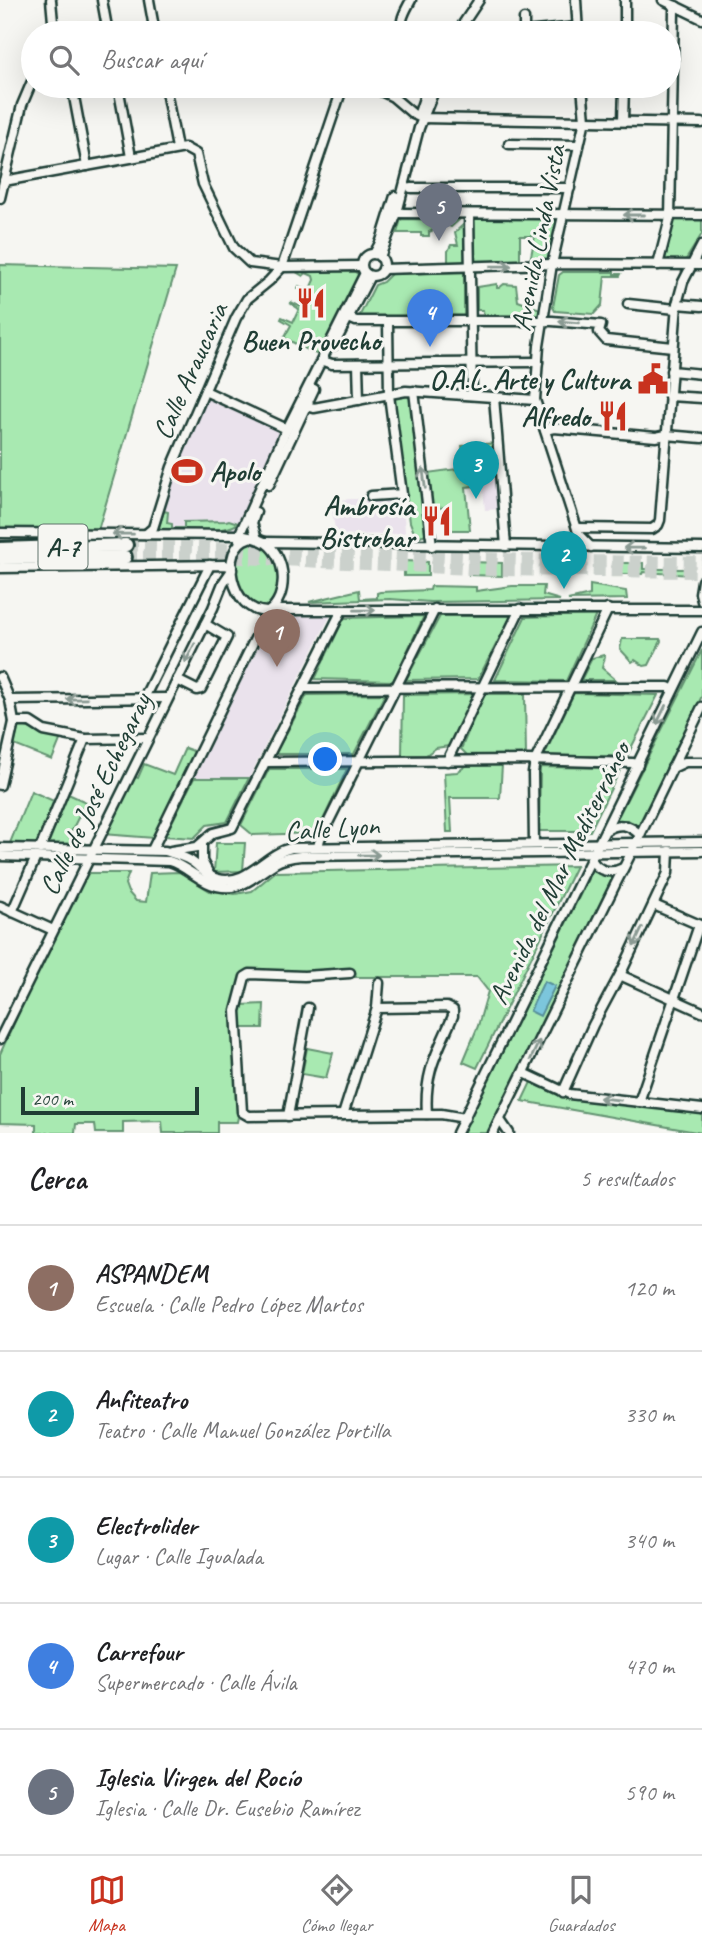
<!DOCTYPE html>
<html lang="es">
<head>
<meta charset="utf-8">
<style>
  :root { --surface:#fff; --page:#f6f6f6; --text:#202124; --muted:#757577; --line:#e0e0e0; --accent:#c8321e }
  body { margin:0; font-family:Caveat,sans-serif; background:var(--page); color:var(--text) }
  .scale { position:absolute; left:21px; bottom:18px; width:178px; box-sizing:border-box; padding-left:7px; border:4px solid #1f3d34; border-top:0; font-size:19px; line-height:24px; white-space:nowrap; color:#1f3d34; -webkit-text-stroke:5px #f6f6f2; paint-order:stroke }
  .you { position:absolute; left:326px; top:760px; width:24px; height:24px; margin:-18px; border:5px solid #fff; border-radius:50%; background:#1a73e8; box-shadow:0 0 0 10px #1a73e833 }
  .badge { display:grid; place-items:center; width:46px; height:46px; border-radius:50%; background:var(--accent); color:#fff; font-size:23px; font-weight:700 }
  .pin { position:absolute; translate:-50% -58px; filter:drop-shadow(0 2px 4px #0008) }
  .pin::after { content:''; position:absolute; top:37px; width:24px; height:21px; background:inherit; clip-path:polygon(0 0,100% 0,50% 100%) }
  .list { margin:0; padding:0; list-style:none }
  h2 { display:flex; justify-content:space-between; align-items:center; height:91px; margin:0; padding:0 28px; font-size:30px }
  h2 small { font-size:23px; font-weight:400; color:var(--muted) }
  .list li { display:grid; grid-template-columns:46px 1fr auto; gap:21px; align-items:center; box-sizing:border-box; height:126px; padding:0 28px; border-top:2px solid var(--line) }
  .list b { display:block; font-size:26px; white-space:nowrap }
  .list p { margin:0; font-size:23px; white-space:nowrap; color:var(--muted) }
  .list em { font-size:23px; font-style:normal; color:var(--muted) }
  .icon { flex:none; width:38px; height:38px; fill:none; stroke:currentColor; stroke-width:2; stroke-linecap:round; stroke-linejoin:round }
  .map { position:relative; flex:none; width:702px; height:1133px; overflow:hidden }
  .search { position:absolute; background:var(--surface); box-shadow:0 7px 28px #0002; left:21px; right:21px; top:21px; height:77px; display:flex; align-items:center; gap:18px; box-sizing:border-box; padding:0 24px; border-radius:38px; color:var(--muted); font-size:26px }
  .sheet { height:721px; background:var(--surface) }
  nav { display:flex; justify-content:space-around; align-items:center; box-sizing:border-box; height:98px; border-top:2px solid var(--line); background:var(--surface); font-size:19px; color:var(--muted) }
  nav a { display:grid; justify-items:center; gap:4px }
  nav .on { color:var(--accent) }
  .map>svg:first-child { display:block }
</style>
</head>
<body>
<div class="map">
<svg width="702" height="1133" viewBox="0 0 702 1133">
  <rect width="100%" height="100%" fill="#f6f6f2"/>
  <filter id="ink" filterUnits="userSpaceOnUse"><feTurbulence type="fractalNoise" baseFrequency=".0143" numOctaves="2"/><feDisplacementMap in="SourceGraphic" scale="14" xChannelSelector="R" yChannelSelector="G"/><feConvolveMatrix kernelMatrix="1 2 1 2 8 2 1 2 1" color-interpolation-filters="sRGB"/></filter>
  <g filter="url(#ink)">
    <g fill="#eae2ec">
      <path d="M208,396L283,431L234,530L155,531L169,483Z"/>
      <path d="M497,465L500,509L485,510L481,467Z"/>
      <path d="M403,497L405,532L401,534L336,535L330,500Z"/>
      <path d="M330,616L249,778H194L273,617Z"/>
    </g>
    <g fill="#a8e9b1" stroke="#649372" stroke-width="2">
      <path d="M474,218H559L550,261H530L535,236H520V261L475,262Z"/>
      <path d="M401,219L459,220L451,227L444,223H437L436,229L429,232V236H421V233H397Z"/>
      <path d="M673,219H702V234L685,261L662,262Z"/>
      <path d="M464,224L465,264H448V251L451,245H458L455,232Z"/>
      <path d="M0,265L176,269L98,530L0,529Z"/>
      <path d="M354,271L359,275L318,355L284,338L291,325L281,319L282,317L293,322L299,309L290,303L291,302L301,307L308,293L298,288L299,286L309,291L314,280L313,276L306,273L303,276L296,272Z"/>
      <path d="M464,272V316L359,317L375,285L383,282L391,274Z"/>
      <path d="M563,272H614V274H621L620,276H605L602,305L594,314L555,311L553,307L559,275Z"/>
      <path d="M497,284V288H499L504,284L516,285L518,301L540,309V315L484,316L483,310H477V287Z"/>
      <path d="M411,396L426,534L420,536L413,530L410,522L394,397Z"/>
      <path d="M495,443L497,465L481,467L483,485L466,487L470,530H449L446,507L431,509L427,473L465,468L462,446Z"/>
      <path d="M164,511L168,512L167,523L172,524V528H184V522L226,521L229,520L238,523C227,534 179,530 161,530L159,527Z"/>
      <path d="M250,542C283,543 288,604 264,609C239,614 223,555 250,542Z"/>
      <path d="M404,561L428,562V576H404Z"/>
      <path d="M469,562L502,563V576L469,575Z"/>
      <path d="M618,563H643V569H693L691,575L643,572L642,574H618Z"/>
      <path d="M590,585L626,591L627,599L568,600L590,595Z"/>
      <path d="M431,586L476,587V591L512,586H544L543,595L560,600L430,602L390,599L309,602L359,590L360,599L377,598V593L380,592L430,590Z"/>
      <path d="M596,615L566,681L495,680L525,617Z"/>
      <path d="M424,616L393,681L315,679L344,618Z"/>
      <path d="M440,616H511L478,679L406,680Z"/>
      <path d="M622,639H660L661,641L649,665L644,666L635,660L632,662L620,649Z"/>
      <path d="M702,650V696L640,822L641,825L639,827L628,820H614L619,815Z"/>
      <path d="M604,655L605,657L602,668L616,680H581L592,658Z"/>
      <path d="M574,693L658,695L627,756H544Z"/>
      <path d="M385,694L354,754H275L307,695Z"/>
      <path d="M476,694L449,746L436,748L426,755H402L403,695Z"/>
      <path d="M484,694H525L526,756H468L461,749Z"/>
      <path d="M19,725L61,738L52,760L14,745Z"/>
      <path d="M185,748L196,752L154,838L103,834L133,776L138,778L144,764L173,775Z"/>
      <path d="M469,764L502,765L500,798H450L452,832H447L444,773L457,772Z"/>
      <path d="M540,767L621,768L590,831H539Z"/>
      <path d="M269,769H347L317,833L253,835L241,825Z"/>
      <path d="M194,778H249L227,822L207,825L194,838L165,836Z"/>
      <path d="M31,791L56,802L37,845L10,843Z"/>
      <path d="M66,793L86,802L69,836L91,846L46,845L47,839Z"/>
      <path d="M216,843H245L243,871L214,872Z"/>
      <path d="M576,866L477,1068L463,1062L478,1026L488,991L477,977H353L352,970L299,974L248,972L234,1010L239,1112L237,1122H217V1133H163L162,1121L123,1122V1133H96L95,1124H76L75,1133H36V1124L0,1123V1054L83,873H129L125,884L128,892L136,901L146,902L150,873L179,872L210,891L235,894L252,891L275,872Z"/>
      <path d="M591,868L599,874L613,877L488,1133H462L588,879L587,875Z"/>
      <path d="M264,1004L263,1028H239L241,1005Z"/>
      <path d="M307,1048L333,1053L326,1078L302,1074Z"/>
      <path d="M531,1082L563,1097L702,1113V1133L522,1101Z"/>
    </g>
    <path fill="#7cc6dc" stroke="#578f99" stroke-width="2" d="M544,981L555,986L540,1016L530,1011Z"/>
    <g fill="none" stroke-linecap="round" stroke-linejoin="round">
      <g stroke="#cbd1cc" stroke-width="12" stroke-dasharray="12 6" stroke-linecap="butt">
        <path d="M126,545L558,561L702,562"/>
        <path d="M125,557H221L490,570L702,572"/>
      </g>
      <g stroke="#1f3d34" stroke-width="13">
        <g id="minor">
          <path d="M51,0L54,33"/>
          <path d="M102,0L108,33"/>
          <path d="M149,0L155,33"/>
          <path d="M576,0L578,33"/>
          <path d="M663,0L702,19"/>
          <path d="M524,32L577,27"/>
          <path d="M406,33C396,24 406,10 411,0"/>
          <path d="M457,33L479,0"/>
          <path d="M524,33V19"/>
          <path d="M625,33V0"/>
          <path d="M72,86L87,166"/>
          <path d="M118,86L131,157"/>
          <path d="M165,86L177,148"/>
          <path d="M370,86L393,97L413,114L422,118L702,123"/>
          <path d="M582,86L585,120L552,264L539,346L535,400L579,535L591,547"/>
          <path d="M419,113L428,86"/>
          <path d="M623,121L624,86"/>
          <path d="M509,144L579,145"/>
          <path d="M4,181L185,148L196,154L203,184L234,248L250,263L282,267L361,266"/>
          <path d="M411,188H570"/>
          <path d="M0,198L22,105L33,79"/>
          <path d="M397,213L702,215"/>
          <path d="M469,214L472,395"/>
          <circle cx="373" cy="265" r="11"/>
          <path d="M374,254L381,241L395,196"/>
          <path d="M380,257L397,213L419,128L436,86"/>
          <path d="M658,265L670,218L674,11L676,6"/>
          <path d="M383,269L552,264L702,265"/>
          <path d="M628,304L676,309"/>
          <path d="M677,304L702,306"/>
          <path d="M349,318L356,321H552L601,325L599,332L606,340L673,347"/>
          <path d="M334,345L370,276"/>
          <path d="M326,362L332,364L538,362"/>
          <path d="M358,364L359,400"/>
          <path d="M671,371L702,374"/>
          <path d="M205,391L287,429"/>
          <path d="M414,391L432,546"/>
          <path d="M669,396L702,398"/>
          <path d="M494,397L506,546"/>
          <path d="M306,406L314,408L406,391L535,400"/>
          <path d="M545,430L554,428L656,437L666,435L702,438"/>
          <path d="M269,485L314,389"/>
          <path d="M371,496L402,494L389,395L388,322"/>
          <path d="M256,512L252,523L257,539"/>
          <path d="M577,528L652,529L658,525L660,520L677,304L683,282L702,245"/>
          <path d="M0,533L240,535C248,537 259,538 266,543C287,558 289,597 268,612C230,613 218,547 249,538"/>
          <path d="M146,534L153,528L172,467L236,318L247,299L269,281L282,267L343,86"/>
          <path d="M239,539L241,531L284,435L365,273"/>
          <path d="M265,542L702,548"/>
          <path d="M0,568L225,565L232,567"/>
          <path d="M702,581L700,593L702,601"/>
          <path d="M272,610H702"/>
          <path d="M0,677L10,700L14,722L0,785"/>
          <path d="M177,680L197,690L201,689L227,637L205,624"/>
          <path d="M303,688L628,687H668L673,690"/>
          <path d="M144,698L210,565"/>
          <path d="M10,700L167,698"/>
          <path d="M14,722H30L44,731L85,739L148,738"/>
          <path d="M447,761L520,609"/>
          <path d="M266,762L528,760L633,763L638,765"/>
          <path d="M672,768L685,762H702"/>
          <path d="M606,830C619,822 629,824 640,835"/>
          <path d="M202,844V861L209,874"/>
          <path d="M534,844L533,773L535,761L608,609"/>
          <path d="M318,847L320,839L435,609"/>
          <path d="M0,848L165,851C174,854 183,856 191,861C200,867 206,876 218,879C248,886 264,854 291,848L702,842"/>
          <path d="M40,849L85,739"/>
          <path d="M152,850L268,612"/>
          <path d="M171,851L197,847L213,833L232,828L342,610"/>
          <path d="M0,856L169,861C187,866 199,882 217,886C243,892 255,875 275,863C283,858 292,857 301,856L702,851"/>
          <path d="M591,859C598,872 611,874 623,868"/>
          <path d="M654,905L702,926"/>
          <path d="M0,906L53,930"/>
          <path d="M12,912L36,857"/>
          <path d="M350,973L304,976L250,974L245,977L236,1011L242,1112L249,1116L441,1114L465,1118"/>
          <path d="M620,975L702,1012"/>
          <path d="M377,1008L447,1007L453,1010V1016C437,1053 424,1072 427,1114"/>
          <path d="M0,1039L213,608L223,583L232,570"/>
          <path d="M524,1073L569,1094L702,1109"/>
          <path d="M563,1092L593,1025L623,969L668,873L669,851"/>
          <path d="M639,1102L699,925"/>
          <path d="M343,1115L377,1008L379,983"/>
          <path d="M288,1116L308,1008"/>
          <path d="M500,1120L509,1133"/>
          <path d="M457,1133L702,632"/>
          <path d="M493,1133L616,883C646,825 673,766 702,707"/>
        </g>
      </g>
      <g stroke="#1f3d34" stroke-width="18">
        <g id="highway">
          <path d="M0,549L126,545"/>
          <path d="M0,558L125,557"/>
        </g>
      </g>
      <use href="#minor" stroke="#f6f6f2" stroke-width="8"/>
      <use href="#highway" stroke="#f6f6f2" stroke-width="12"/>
    </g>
    <defs><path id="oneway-shaft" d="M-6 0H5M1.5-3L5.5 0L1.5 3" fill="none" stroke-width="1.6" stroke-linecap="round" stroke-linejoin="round" transform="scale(1.75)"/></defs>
    <g stroke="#8a9a93">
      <use href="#oneway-shaft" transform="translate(634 215) rotate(-180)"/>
      <use href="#oneway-shaft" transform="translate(501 266) rotate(-1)"/>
      <use href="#oneway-shaft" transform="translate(569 322) rotate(-175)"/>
      <use href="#oneway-shaft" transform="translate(424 478) rotate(-97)"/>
      <use href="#oneway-shaft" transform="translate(123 534) rotate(-179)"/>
      <use href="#oneway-shaft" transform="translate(634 548) rotate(-179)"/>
      <use href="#oneway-shaft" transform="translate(365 610) rotate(-1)"/>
      <use href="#oneway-shaft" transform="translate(190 653) rotate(117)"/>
      <use href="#oneway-shaft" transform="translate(77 699) rotate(179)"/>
      <use href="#oneway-shaft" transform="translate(661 715) rotate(116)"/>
      <use href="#oneway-shaft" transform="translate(369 855) rotate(-1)"/>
      <use href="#oneway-shaft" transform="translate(638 937) rotate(115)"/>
      <use href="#oneway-shaft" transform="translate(535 1050) rotate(-65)"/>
      <use href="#oneway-shaft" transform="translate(610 1099) rotate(-174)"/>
    </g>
  </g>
  <defs>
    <g id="restaurant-bare" transform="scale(2.415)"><path d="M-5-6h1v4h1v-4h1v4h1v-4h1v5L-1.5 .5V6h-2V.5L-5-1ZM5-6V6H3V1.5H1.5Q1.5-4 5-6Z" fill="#c8321e" stroke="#f6f6f2" stroke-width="2.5" paint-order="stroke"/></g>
    <g id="civic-bare" transform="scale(2.415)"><path d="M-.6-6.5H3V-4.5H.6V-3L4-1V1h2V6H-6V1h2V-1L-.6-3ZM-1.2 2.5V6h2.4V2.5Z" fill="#c8321e" stroke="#f6f6f2" stroke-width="2.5" paint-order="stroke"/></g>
    <g id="stadium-bare" transform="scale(2.415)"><path d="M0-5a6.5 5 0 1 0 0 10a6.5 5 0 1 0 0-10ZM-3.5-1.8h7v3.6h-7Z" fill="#c8321e" stroke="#f6f6f2" stroke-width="2.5" paint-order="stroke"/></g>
  </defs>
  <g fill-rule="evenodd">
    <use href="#restaurant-bare" x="311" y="303"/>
    <use href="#civic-bare" x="653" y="379"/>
    <use href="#restaurant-bare" x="613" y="416"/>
    <use href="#stadium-bare" x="187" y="471"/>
    <use href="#restaurant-bare" x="437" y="521"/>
  </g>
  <g text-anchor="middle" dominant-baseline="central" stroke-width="6" stroke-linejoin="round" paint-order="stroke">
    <rect fill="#f6f6f2" stroke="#60746d" stroke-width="2" x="38.5" y="524.5" width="49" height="45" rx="5"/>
    <g font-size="26" font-weight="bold" fill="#1f3d34">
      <text x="63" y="547">A-7</text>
    </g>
    <g font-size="28" fill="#1f3d34" stroke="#f6f6f2">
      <text transform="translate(538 238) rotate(-79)">Avenida Linda Vista</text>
      <text transform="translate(190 371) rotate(-66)">Calle Araucaria</text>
      <text transform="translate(95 794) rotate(-64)">Calle de José Echegaray</text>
      <text transform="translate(332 828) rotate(-4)">Calle Lyon</text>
      <text transform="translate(559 873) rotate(-64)">Avenida del Mar Mediterráneo</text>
    </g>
    <g font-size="28" font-weight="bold" fill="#1f3d34" stroke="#f6f6f2" text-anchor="end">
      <text x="311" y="340" text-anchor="middle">Buen Provecho</text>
      <text x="630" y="379">O.A.L. Arte y Cultura</text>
      <text x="590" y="416">Alfredo</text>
      <text x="210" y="471" text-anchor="start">Apolo</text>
      <text x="414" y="505">Ambrosía<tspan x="414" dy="32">Bistrobar</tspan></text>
    </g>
  </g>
</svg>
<div class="scale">200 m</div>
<div class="you"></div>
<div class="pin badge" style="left:277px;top:667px;background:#8d6e63">1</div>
<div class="pin badge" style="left:564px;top:589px;background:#0f9aa8">2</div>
<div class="pin badge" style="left:476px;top:499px;background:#0f9aa8">3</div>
<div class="pin badge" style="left:430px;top:347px;background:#3f7fe0">4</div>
<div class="pin badge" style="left:439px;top:241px;background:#6b7280">5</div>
<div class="search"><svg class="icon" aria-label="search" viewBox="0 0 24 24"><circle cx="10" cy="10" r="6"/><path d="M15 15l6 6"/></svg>Buscar aquí</div>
</div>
<section class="sheet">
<h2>Cerca<small>5 resultados</small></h2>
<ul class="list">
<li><span class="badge" style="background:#8d6e63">1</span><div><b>ASPANDEM</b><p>Escuela · Calle Pedro López Martos</p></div><em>120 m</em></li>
<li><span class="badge" style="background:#0f9aa8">2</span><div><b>Anfiteatro</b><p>Teatro · Calle Manuel González Portilla</p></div><em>330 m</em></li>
<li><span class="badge" style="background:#0f9aa8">3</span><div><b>Electrolider</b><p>Lugar · Calle Igualada</p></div><em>340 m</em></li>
<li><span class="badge" style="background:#3f7fe0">4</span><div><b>Carrefour</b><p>Supermercado · Calle Ávila</p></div><em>470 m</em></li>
<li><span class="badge" style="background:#6b7280">5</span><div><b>Iglesia Virgen del Rocío</b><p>Iglesia · Calle Dr. Eusebio Ramírez</p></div><em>590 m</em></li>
</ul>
</section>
<nav>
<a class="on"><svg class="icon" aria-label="map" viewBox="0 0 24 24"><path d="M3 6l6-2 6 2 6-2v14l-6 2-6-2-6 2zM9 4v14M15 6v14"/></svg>Mapa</a>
<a><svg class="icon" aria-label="directions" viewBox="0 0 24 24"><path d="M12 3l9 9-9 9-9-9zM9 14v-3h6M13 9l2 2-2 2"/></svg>Cómo llegar</a>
<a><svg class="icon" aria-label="saved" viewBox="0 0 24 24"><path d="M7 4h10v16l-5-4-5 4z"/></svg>Guardados</a>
</nav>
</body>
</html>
